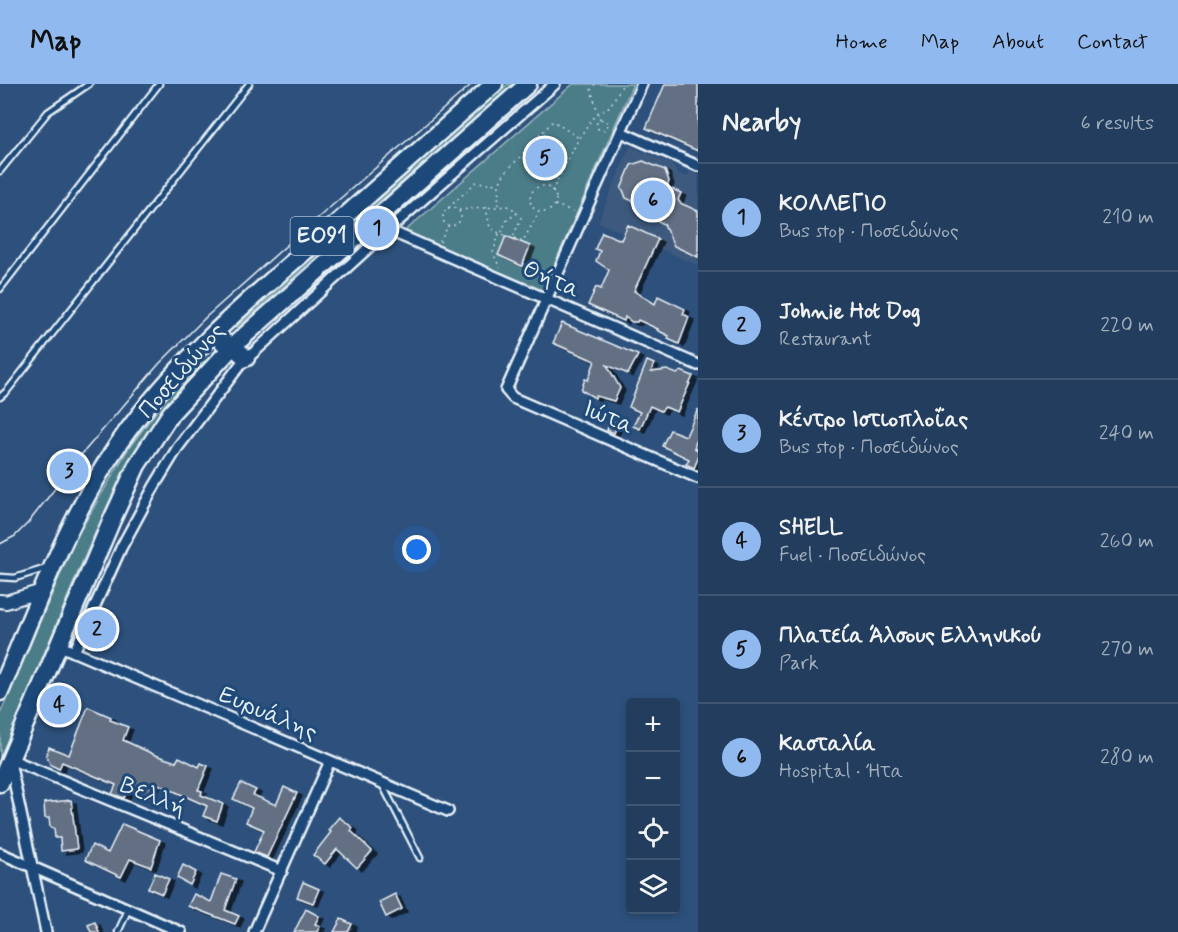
<!DOCTYPE html>
<html lang="en">
<head>
<meta charset="utf-8">
<style>
  :root { --surface:#223d5d; --page:#2a4463; --text:#f1f3f6; --muted:#a2aebc; --line:#3f5672; --accent:#90b9f0 }
  body { margin:0; font-family:Mynerve,sans-serif; background:var(--page); color:var(--text) }
  .controls { position:absolute; right:18px; bottom:18px; display:grid; overflow:hidden; border-radius:6px; box-shadow:0 3px 9px #0003 }
  .controls button { width:54px; height:54px; display:grid; place-items:center; padding:0; border:0; border-bottom:2px solid var(--line); background:var(--surface); color:var(--text); font:30px sans-serif }
  .you { position:absolute; left:417px; top:466px; width:21px; height:21px; margin:-15px; border:4px solid #fff; border-radius:50%; background:#1a73e8; box-shadow:0 0 0 9px #1a73e833 }
  .badge { display:grid; place-items:center; width:39px; height:39px; border-radius:50%; background:var(--accent); color:#111; font-size:20px; font-weight:700 }
  .pin { position:absolute; translate:-50% -50%; border:3px solid #fff; box-shadow:0 2px 6px #0006 }
  .list { margin:0; padding:0; list-style:none }
  h2 { display:flex; justify-content:space-between; align-items:center; height:78px; margin:0; padding:0 24px; font-size:26px }
  h2 small { font-size:20px; font-weight:400; color:var(--muted) }
  .list li { display:grid; grid-template-columns:39px 1fr auto; gap:18px; align-items:center; box-sizing:border-box; height:108px; padding:0 24px; border-top:2px solid var(--line) }
  .list b { display:block; font-size:22px; white-space:nowrap }
  .list p { margin:0; font-size:20px; white-space:nowrap; color:var(--muted) }
  .list em { font-size:20px; font-style:normal; color:var(--muted) }
  .icon { flex:none; width:33px; height:33px; fill:none; stroke:currentColor; stroke-width:2; stroke-linecap:round; stroke-linejoin:round }
  .map { position:relative; flex:none; width:698px; height:848px; overflow:hidden }
  header { display:flex; align-items:center; gap:36px; box-sizing:border-box; height:84px; padding:0 30px; background:var(--accent); color:#111 }
  header strong { font-size:28px }
  nav { display:flex; gap:33px; margin-inline-start:auto; font-size:21px }
  main { display:flex }
  aside { flex:1; background:var(--surface) }
  .map>svg:first-child { display:block }
</style>
</head>
<body>
<header>
<strong>Map</strong>
<nav><a>Home</a><a>Map</a><a>About</a><a>Contact</a></nav>
</header>
<main>
<div class="map">
<svg width="698" height="848" viewBox="0 0 698 848">
  <defs>
    <filter id="shadow"><feDropShadow dx="5" dy="3" stdDeviation="0" flood-color="#0009"/></filter>
  </defs>
  <rect width="100%" height="100%" fill="#2d517c"/>
  <filter id="ink" filterUnits="userSpaceOnUse"><feTurbulence type="fractalNoise" baseFrequency=".0167" numOctaves="2"/><feDisplacementMap in="SourceGraphic" scale="12" xChannelSelector="R" yChannelSelector="G"/><feConvolveMatrix kernelMatrix="1 2 1 2 8 2 1 2 1" color-interpolation-filters="sRGB"/></filter>
  <g filter="url(#ink)">
    <path fill="#3e5a7e" d="M630,62L671,80L679,90L687,93L690,88L698,91V181L598,138Z"/>
    <g fill="#4c7d89" stroke="#9ab7c0" stroke-width="1.5">
      <path d="M508,0H513L236,244L234,242Z"/>
      <path d="M573,0H633L543,207L405,147Z"/>
      <path d="M203,275L204,277C136,346 100,436 63,524C43,574 21,625 0,675V630L77,452L128,365L170,309L190,286Z"/>
    </g>
    <g fill="#646f83" stroke="#e8f1f8" stroke-width="1.5" filter="url(#shadow)">
      <path d="M665,0H698V67L646,44Z"/>
      <path d="M643,77L665,86L669,97L667,103L681,109L678,116L680,119L698,127V173L674,162L664,140L658,137L661,130L626,114L623,106L621,105L631,81Z"/>
      <path d="M628,141L658,155L634,207L655,220L658,212L685,225L683,230L689,233L679,260L668,255L669,252L657,246L658,245L638,236L637,238H632L625,233L624,237L588,221L596,203L601,205L609,186L596,177L600,167L595,165L602,148L621,156Z"/>
      <path d="M506,152L530,162L522,182L498,171Z"/>
      <path d="M562,239L638,271L628,290L607,281L620,304L614,317L596,312L595,314L581,306L585,295L588,296L595,277L553,259Z"/>
      <path d="M647,277L654,280L651,288L667,286L677,290L681,287L693,292L677,328L665,323L661,327L650,322L640,345L633,342L640,328L629,323Z"/>
      <path d="M698,325V351L694,364L698,366V374L694,384L686,380L689,375L662,362L670,346L686,352Z"/>
      <path d="M610,337L618,340L614,349L607,346Z"/>
      <path d="M55,605L73,612L63,637L45,630Z"/>
      <path d="M88,623L111,633L110,636L128,643L123,656L155,671L176,678L179,673L199,683L201,679L208,682L198,706L202,707L201,711L223,720L217,737L203,732L207,722L156,699L150,714L128,705L124,714L112,710L116,701L62,678L59,685L51,681L46,672L49,663L69,671Z"/>
      <path d="M241,699L256,706L253,711L276,721L284,703L297,709L267,773L254,768L264,746L246,738L252,724L233,715Z"/>
      <path d="M71,716L77,765L61,767L60,754H55L54,744L50,743L49,734H45L44,719Z"/>
      <path d="M339,733L353,744L351,747L372,767L357,784L337,765L325,780L313,771L331,748L328,746Z"/>
      <path d="M122,740L160,756L151,783L130,775L121,793L85,776L92,761L108,769Z"/>
      <path d="M183,781L196,788L190,801L177,794Z"/>
      <path d="M155,789L169,795L162,810L148,804Z"/>
      <path d="M221,790L236,795L225,826L239,832L235,840L188,822L194,810L211,818Z"/>
      <path d="M303,798L319,805L313,819L297,813Z"/>
      <path d="M395,810L402,825L386,833L379,818Z"/>
      <path d="M306,825L319,832L315,840L320,842L317,848H294Z"/>
      <path d="M341,835L352,840L348,848H334Z"/>
      <path d="M95,838L99,848H91L88,841Z"/>
    </g>
    <g fill="none" stroke-linecap="round" stroke-linejoin="round">
      <g stroke="#e8f1f8" stroke-width="9">
        <g id="lane">
          <path d="M0,87L48,28L89,0"/>
          <path d="M0,205L159,0"/>
          <path d="M0,313L7,307L249,0"/>
          <path d="M0,493L15,494L47,484"/>
          <path d="M383,702L420,774"/>
          <path d="M118,848L128,826"/>
        </g>
      </g>
      <g stroke="#e8f1f8" stroke-width="14">
        <g id="street">
          <path d="M642,0L506,306L513,314L698,394"/>
          <path d="M621,48L698,82"/>
          <path d="M388,146L698,281"/>
          <path d="M58,561L448,727"/>
          <path d="M74,568L121,464L155,401L178,363L240,281L388,146L555,0"/>
          <path d="M10,675L282,787"/>
          <path d="M10,678L46,848"/>
          <path d="M0,769L181,848"/>
          <path d="M254,848L330,677"/>
        </g>
      </g>
      <g stroke="#e8f1f8" stroke-width="16">
        <path id="secondary" d="M0,517L6,518L42,507"/>
      </g>
      <g stroke="#e8f1f8" stroke-width="21">
        <g id="highway">
          <path d="M223,258L233,262L246,274"/>
          <path d="M0,608C36,523 67,435 119,359C173,281 246,218 318,156C377,104 436,52 494,0"/>
          <path d="M0,699L111,438L137,381L171,329L233,262L528,0"/>
        </g>
      </g>
      <g stroke="#e8f1f8" stroke-width="1.5" stroke-dasharray="1.5 4.5" stroke-linecap="butt">
        <path d="M595,0L591,6L600,35"/>
        <circle cx="602" cy="41" r="5.5"/>
        <circle cx="543" cy="115" r="13"/>
        <path d="M552,107L579,54L592,35L610,22L623,0"/>
        <path d="M498,121L499,100L504,90L553,37L579,54"/>
        <path d="M555,121L573,127"/>
        <path d="M486,123L490,144L499,149L523,157L539,128"/>
        <path d="M448,124H455L461,129V136L456,141L448,142L443,137V129L476,98L497,100"/>
        <path d="M459,126L507,122L513,125L521,134L513,153"/>
        <path d="M502,148L506,137L517,129"/>
        <path d="M499,150L493,169L500,184"/>
        <path d="M440,158L448,142"/>
      </g>
      <use href="#lane" stroke="#1f4a7a" stroke-width="4.5"/>
      <use href="#street" stroke="#1f4a7a" stroke-width="9"/>
      <use href="#secondary" stroke="#1f4a7a" stroke-width="12"/>
      <use href="#highway" stroke="#1f4a7a" stroke-width="16"/>
      <path stroke="#e8f1f8" stroke-width="1.5" d="M0,460L15,452L28,439L82,370L159,280L206,233L289,159L472,0"/>
    </g>
  </g>
  <g text-anchor="middle" dominant-baseline="central" stroke-width="6" stroke-linejoin="round" paint-order="stroke">
    <rect fill="#1f4a7a" stroke="#acbfd2" stroke-width="1.5" x="290.5" y="133" width="63" height="38" rx="4.5"/>
    <g font-size="22" font-weight="bold" fill="#e8f1f8">
      <text x="322" y="152">ΕΟ91</text>
    </g>
    <g font-size="24" fill="#e8f1f8" stroke="#1f4a7a">
      <text transform="translate(551 196) rotate(24)">Θήτα</text>
      <text transform="translate(182 287) rotate(-49)">Ποσειδώνος</text>
      <text transform="translate(608 334) rotate(23)">Ιώτα</text>
      <text transform="translate(268 630) rotate(23)">Ευρυάλης</text>
      <text transform="translate(153 713) rotate(22)">Βελλή</text>
    </g>
  </g>
</svg>
<div class="controls">
<button>+</button>
<button>−</button>
<button><svg class="icon" aria-label="locate" viewBox="0 0 24 24"><circle cx="12" cy="12" r="6"/><path d="M12 2v4M12 18v4M2 12h4M18 12h4"/></svg></button>
<button><svg class="icon" aria-label="layers" viewBox="0 0 24 24"><path d="M12 4l9 5-9 5-9-5zM3 14l9 5 9-5"/></svg></button>
</div>
<div class="you"></div>
<div class="pin badge" style="left:377px;top:144px">1</div>
<div class="pin badge" style="left:97px;top:545px">2</div>
<div class="pin badge" style="left:69px;top:387px">3</div>
<div class="pin badge" style="left:59px;top:621px">4</div>
<div class="pin badge" style="left:545px;top:74px">5</div>
<div class="pin badge" style="left:653px;top:116px">6</div>
</div>
<aside>
<h2>Nearby<small>6 results</small></h2>
<ul class="list">
<li><span class="badge">1</span><div><b>ΚΟΛΛΕΓΙΟ</b><p>Bus stop · Ποσειδώνος</p></div><em>210 m</em></li>
<li><span class="badge">2</span><div><b>Johnie Hot Dog</b><p>Restaurant</p></div><em>220 m</em></li>
<li><span class="badge">3</span><div><b>Κέντρο Ιστιοπλοΐας</b><p>Bus stop · Ποσειδώνος</p></div><em>240 m</em></li>
<li><span class="badge">4</span><div><b>SHELL</b><p>Fuel · Ποσειδώνος</p></div><em>260 m</em></li>
<li><span class="badge">5</span><div><b>Πλατεία Άλσους Ελληνικού</b><p>Park</p></div><em>270 m</em></li>
<li><span class="badge">6</span><div><b>Κασταλία</b><p>Hospital · Ήτα</p></div><em>280 m</em></li>
</ul>
</aside>
</main>
</body>
</html>
